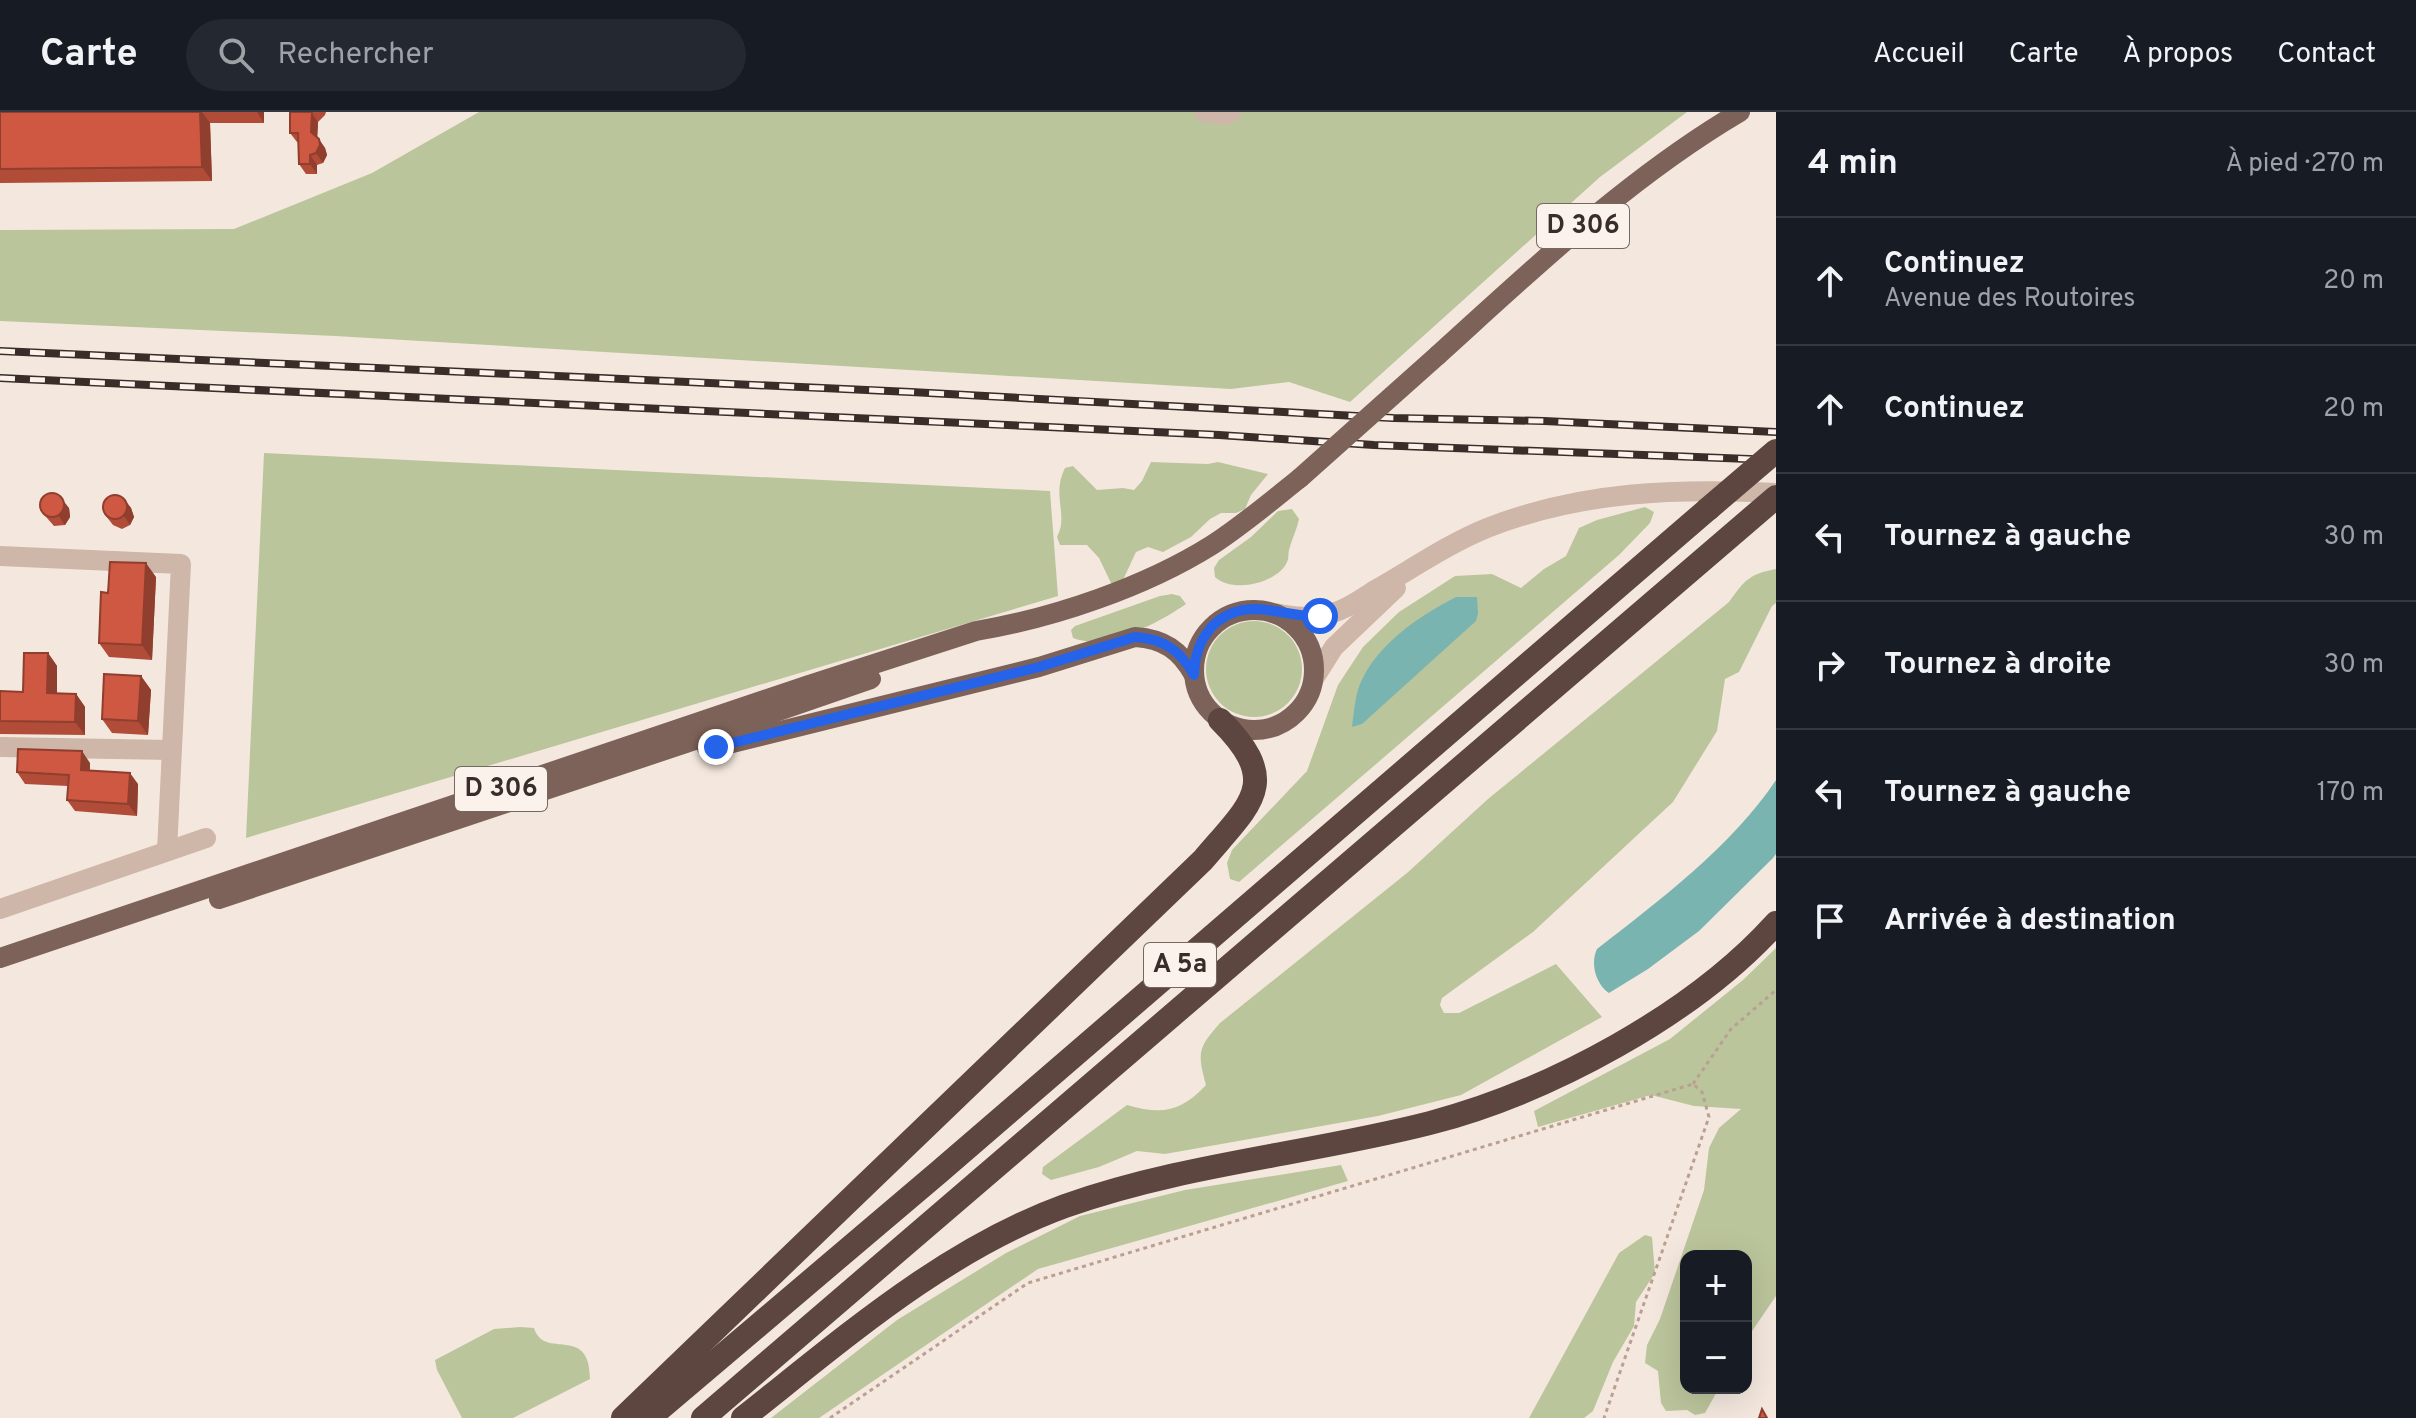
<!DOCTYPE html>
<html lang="fr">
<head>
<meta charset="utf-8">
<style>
  :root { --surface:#171b24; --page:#242831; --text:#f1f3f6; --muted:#9ea1a6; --line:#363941 }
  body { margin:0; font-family:Overpass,sans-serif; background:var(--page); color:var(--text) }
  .controls { position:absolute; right:24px; bottom:24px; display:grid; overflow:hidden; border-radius:16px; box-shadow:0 8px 32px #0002 }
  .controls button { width:72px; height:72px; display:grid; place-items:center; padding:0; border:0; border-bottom:2px solid var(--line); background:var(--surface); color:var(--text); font:40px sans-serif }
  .stop { position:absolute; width:24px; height:24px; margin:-18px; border:6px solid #2563eb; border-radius:50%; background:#fff }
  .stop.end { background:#2563eb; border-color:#fff; box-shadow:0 2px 8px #0008 }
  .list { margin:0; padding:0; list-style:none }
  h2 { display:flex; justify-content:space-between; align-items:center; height:104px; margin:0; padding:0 32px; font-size:34px }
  h2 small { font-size:26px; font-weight:400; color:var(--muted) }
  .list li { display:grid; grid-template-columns:52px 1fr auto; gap:24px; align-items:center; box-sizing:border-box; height:128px; padding:0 32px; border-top:2px solid var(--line) }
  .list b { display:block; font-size:30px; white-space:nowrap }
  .list p { margin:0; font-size:26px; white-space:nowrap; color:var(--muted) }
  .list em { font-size:26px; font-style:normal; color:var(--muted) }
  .icon { flex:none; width:44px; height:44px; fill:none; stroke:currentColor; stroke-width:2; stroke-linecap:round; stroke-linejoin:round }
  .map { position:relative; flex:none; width:1776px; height:1306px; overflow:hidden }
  header { display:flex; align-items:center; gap:48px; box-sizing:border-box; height:112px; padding:0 40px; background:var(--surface); border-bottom:2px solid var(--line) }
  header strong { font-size:38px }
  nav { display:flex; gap:44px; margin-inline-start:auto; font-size:28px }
  .search { width:560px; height:72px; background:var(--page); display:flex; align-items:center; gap:20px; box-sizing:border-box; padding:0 28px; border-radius:44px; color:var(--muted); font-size:30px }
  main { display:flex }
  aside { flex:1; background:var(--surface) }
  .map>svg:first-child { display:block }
</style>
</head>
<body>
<header>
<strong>Carte</strong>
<div class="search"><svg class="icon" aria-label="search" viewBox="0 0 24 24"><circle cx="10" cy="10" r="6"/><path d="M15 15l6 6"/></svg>Rechercher</div>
<nav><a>Accueil</a><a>Carte</a><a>À propos</a><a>Contact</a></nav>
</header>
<main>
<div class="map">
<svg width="1776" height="1306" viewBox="0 0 1776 1306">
  <rect width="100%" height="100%" fill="#f4e8de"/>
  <g fill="#bbc59c">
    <path d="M479,0H1687L1600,65L1350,290L1289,270L1231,277L335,224L0,209V118L234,117L372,61Z"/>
    <path d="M264,341L1050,379L1058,484L246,726Z"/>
    <path d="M1151,350L1208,352L1218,350L1268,362L1251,383L1245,397L1236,401H1221L1210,407L1191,425L1163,440L1148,435L1136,440L1122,470L1111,471L1099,446L1087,433H1060L1057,425C1069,403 1051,384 1065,356L1073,354L1097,378L1123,376L1134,378L1142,369Z"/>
    <path d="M1645,395L1654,400L1650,411L1619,443L1239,770L1230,767L1227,751L1232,738L1307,659L1338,573L1363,535L1399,500L1455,464L1492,462L1521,476L1544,457L1566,444L1579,416L1597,408Z"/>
    <path d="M1292,397L1299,407C1297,417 1292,427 1289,438C1288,442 1289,447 1287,450C1278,471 1233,482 1215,465L1214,456L1219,448L1251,425L1278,399Z"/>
    <path d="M1776,457V491L1772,494L1739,560L1725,567L1717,619L1673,690L1533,820L1442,886L1440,893L1444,901H1459L1556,852L1602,905L1461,983L1378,1004L1165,1042L1137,1039L1099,1055L1051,1068L1042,1062L1043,1055L1127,993C1162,1003 1181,1000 1206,973C1197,940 1198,936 1220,911L1407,761L1488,687L1729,490C1745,468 1749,462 1776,457Z"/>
    <path d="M1172,482L1180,484L1186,492C1159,511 1105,539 1073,526L1071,518L1075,514L1160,484Z"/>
    <circle cx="1254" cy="557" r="48"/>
    <path d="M1776,836V1184L1750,1222V1235L1746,1238V1144H1686V1276H1719L1705,1301L1695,1303L1687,1298L1666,1299L1661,1291L1658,1259L1645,1251L1647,1233L1660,1207L1704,1078L1709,1036L1719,1016L1741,997L1694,994L1651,983L1538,1015L1534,999L1670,927L1743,868Z"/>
    <path d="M1341,1053L1348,1069L1038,1157L819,1306H771L897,1208L1006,1141L1080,1104L1185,1078Z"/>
    <path d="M1645,1123L1652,1125L1655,1161L1636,1190L1634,1214L1613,1250L1593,1299L1584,1306H1529L1619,1141Z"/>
    <path d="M520,1215L534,1216C544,1249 590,1211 590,1267L513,1306H462L437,1258L435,1248L494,1217Z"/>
  </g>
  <g fill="#7ab4b1">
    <path d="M1456,485H1477L1478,501L1476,509L1362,612L1352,615C1354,601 1355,584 1360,572C1377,532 1419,504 1456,485Z"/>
    <path d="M1776,668V742L1773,746L1699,819L1648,857L1609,881C1596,872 1590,852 1597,837C1660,788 1731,735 1776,668Z"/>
  </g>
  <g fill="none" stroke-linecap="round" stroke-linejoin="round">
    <g stroke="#baa092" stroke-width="3" stroke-dasharray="4 4" stroke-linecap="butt">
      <path d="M1693,972L1731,917L1776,878"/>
      <path d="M830,1306L1028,1171L1693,972L1702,980L1709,1005L1604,1306"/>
    </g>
    <g stroke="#ceb6a8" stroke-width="20">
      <path d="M1204,0L1225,3L1231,0"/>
      <path d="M0,444L181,452L167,739"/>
      <path d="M1272,501C1288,503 1304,507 1320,504C1341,501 1358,489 1375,478C1412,457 1448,432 1487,416C1581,379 1677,376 1776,381"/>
      <path d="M1315,565L1334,535L1396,476"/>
      <path d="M0,635L171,638"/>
      <path d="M0,797L206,726"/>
    </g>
    <g stroke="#7d6259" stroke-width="20">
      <path d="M1438,243C1533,157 1628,66 1740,0"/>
      <circle cx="1254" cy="558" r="60"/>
      <path d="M706,634L716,635L1039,555L1135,525C1164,527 1180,538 1194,563"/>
      <path d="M219,787L686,631L871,567"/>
      <path d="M0,846L806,574L976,519C1054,506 1145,475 1212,433C1243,413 1271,389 1300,366"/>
    </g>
    <g stroke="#5c463f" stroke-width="24">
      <path d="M623,1306L1203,748C1251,691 1283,671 1220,608"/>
      <path d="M649,1306L939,1060L1708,397"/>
      <path d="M703,1306L1776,385"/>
      <path d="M743,1306C842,1228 944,1138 1065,1094C1183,1052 1309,1042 1430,1011C1549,980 1693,903 1776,811"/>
    </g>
    <g stroke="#3a2d29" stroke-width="8">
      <g id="rail">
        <path d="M0,239L911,280L1393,306L1544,309L1776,320"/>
        <path d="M0,266L1219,323L1374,333L1776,348"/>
      </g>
    </g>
    <use href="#rail" stroke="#fbf2eb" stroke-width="5" stroke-dasharray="15" stroke-linecap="butt"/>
    <path stroke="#7d6259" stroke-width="20" d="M1300,366L1438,243"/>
    <path stroke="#5c463f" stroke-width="24" d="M1708,397L1776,339"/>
  </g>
  <g fill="#b14c39">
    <path d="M0,0H264V11H210L212,69L0,71Z"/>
    <path d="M290,0H326L325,3L318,10L317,26L325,36L327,43L323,51L317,53V62H306L299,52V30H297L290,21Z"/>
    <path d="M124,387L131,396L134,405L130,413L122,417L113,413L106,404Z"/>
    <path d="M69,396L70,405L65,413L54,414L40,398Z"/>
    <path d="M156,465L152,548L109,545L99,531L108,481Z"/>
    <path d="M48,541L57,554V581L76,582L85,595V623L0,622V579L23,580Z"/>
    <path d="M141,564L151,578L148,623L112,621L102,607Z"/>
    <path d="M90,651V659L138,672L137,704L75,699L67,688L68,674L25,672L17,660Z"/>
  </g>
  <g fill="#903e2e">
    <path d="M200,0H202L210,11L212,69L202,55Z"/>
    <path d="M257,0H264V11Z"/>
    <path d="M311,0L318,10L317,30L311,20Z"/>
    <path d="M319,27L325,36L327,43L323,51L316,41Z"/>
    <path d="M310,43L317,53V62L310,52Z"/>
    <path d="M62,387L69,396L70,405L65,413L58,403Z"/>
    <path d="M124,387L131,396L134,405L130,413L124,404Z"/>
    <path d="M146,451L156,465L152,548L142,533Z"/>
    <path d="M48,541L57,554V594L47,581Z"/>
    <path d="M141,564L151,578L148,623L138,609Z"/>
    <path d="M76,582L85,595V623L75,610Z"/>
    <path d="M82,639L90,651L89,670L81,658Z"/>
    <path d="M130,661L138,672L137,704L128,692Z"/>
  </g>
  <g fill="#ce5842" stroke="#903e2e" stroke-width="2">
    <path d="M0,0H200L202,55L0,57Z"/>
    <path d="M290,0H312L311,20L319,27L320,33L316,41L310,43V52H299L298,21H290Z"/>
    <circle cx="52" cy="393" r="12"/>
    <circle cx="115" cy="395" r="12"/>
    <path d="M110,450L146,451L142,533L99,531L101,480L108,481Z"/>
    <path d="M24,541H48L47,581L76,582L75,610L0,609V579L23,580Z"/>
    <path d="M104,562L141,564L138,609L102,607Z"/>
    <path d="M18,637L82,639L81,658L130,661L128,692L67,688L69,663L17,660Z"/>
    <path d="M1762,1297L1767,1306H1759Z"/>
  </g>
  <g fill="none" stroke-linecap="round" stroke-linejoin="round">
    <path stroke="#2563eb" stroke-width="10" d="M716,635L1039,555L1135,525C1164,527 1180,538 1194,563C1195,527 1216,497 1256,497C1278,498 1297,505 1320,504"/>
  </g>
  <g text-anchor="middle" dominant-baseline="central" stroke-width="7" stroke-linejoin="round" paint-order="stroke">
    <g fill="#fbf2eb" stroke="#746863" stroke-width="2">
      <rect x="1537" y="92" width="92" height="44" rx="6"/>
      <rect x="455" y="655" width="92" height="44" rx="6"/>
      <rect x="1144" y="831" width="72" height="44" rx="6"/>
    </g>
    <g font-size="26" font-weight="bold" fill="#3a2d29">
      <text x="1583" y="114">D 306</text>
      <text x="501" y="677">D 306</text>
      <text x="1180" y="853">A 5a</text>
    </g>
  </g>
</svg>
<div class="controls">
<button>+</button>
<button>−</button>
</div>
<div class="stop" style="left:1320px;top:504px"></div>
<div class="stop end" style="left:716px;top:635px"></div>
</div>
<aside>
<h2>4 min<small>À pied · 270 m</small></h2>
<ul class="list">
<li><svg class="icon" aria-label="ahead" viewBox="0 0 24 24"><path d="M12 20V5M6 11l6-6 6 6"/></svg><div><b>Continuez</b><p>Avenue des Routoires</p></div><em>20 m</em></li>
<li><svg class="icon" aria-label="ahead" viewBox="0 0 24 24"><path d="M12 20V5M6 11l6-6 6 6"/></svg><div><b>Continuez</b></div><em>20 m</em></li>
<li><svg class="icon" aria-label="left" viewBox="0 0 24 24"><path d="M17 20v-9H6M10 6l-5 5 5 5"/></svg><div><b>Tournez à gauche</b></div><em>30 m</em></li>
<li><svg class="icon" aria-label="right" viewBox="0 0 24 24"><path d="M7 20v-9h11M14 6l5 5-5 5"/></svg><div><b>Tournez à droite</b></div><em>30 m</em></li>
<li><svg class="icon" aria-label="left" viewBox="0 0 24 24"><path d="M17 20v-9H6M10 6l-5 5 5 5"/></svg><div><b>Tournez à gauche</b></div><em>170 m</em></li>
<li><svg class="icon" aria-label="arrive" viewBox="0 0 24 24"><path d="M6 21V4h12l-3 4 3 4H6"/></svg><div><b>Arrivée à destination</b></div></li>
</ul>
</aside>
</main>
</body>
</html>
